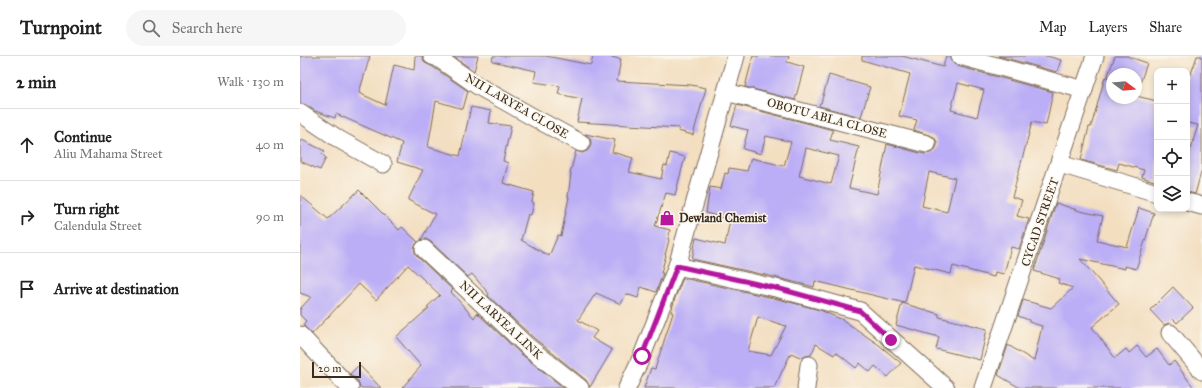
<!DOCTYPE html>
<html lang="en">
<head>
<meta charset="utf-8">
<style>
  :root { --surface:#fff; --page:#f6f6f6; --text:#202124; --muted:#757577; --line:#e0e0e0 }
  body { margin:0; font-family:"IM FELL Great Primer",serif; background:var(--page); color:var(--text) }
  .controls { position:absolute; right:12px; top:12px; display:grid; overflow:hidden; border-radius:8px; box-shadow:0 2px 6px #0003 }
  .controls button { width:36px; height:36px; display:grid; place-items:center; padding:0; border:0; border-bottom:1px solid var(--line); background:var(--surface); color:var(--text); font:20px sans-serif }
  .compass { position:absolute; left:806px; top:12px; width:36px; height:36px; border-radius:50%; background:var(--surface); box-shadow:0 2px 6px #0003; rotate:106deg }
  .scale { position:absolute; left:12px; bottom:10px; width:49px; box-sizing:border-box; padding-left:4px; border:2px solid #3b2a1e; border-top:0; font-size:11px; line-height:14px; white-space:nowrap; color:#3b2a1e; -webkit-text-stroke:3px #fbf7ec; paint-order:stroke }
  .stop { position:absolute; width:12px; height:12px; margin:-9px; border:3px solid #b5179e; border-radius:50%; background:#fff }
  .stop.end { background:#b5179e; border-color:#fff; box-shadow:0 1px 4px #0008 }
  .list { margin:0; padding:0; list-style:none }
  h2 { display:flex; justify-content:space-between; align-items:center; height:52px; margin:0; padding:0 16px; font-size:17px }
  h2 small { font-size:13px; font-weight:400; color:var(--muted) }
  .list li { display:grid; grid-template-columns:26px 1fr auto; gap:12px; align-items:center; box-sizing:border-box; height:72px; padding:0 16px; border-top:1px solid var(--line) }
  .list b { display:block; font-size:15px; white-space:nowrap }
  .list p { margin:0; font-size:13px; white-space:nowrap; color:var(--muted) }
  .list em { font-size:13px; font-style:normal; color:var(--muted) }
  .icon { flex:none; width:22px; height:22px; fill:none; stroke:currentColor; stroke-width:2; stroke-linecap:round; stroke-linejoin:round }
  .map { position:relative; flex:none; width:902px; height:332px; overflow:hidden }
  header { display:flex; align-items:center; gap:24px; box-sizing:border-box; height:56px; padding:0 20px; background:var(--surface); border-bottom:1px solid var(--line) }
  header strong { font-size:19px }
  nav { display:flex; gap:22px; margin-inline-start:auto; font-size:14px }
  .search { width:280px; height:36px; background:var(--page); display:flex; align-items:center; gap:10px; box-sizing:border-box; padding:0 14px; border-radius:22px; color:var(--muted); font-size:15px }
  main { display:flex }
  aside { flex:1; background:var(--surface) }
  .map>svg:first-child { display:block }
</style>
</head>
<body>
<header>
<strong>Turnpoint</strong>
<div class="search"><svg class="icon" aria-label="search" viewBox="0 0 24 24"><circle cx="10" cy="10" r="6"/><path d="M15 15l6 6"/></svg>Search here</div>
<nav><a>Map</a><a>Layers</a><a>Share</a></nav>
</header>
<main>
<aside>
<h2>2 min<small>Walk · 130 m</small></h2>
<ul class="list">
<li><svg class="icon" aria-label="ahead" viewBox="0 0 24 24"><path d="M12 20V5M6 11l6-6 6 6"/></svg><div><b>Continue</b><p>Aliu Mahama Street</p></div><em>40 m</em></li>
<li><svg class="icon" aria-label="right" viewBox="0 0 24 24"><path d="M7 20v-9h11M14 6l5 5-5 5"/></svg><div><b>Turn right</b><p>Calendula Street</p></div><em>90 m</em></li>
<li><svg class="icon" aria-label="arrive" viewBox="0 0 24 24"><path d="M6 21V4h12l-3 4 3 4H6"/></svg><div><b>Arrive at destination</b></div></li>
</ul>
</aside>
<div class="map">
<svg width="902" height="332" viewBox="0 0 902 332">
  <rect width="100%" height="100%" fill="#fbf7ec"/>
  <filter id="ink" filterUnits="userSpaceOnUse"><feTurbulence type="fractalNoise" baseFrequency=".025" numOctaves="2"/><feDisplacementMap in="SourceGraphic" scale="8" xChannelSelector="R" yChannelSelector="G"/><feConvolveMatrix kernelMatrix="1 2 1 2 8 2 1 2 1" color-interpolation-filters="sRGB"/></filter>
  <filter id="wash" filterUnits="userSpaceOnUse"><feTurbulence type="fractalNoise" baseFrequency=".012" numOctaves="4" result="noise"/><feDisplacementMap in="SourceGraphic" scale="16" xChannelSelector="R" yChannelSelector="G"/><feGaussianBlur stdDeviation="0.9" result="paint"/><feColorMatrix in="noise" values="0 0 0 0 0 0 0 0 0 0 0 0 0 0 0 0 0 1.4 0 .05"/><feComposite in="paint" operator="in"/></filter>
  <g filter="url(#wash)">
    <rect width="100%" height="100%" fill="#f3dec0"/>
    <g id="blocks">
      <g fill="#bbaef6" fill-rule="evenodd">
        <path d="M0,0H70L59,37L85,49L94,9L114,14L115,0H122L125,7L133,11L168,35L163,53L136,45L128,91L160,100L171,51L191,55L189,67L211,70L203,105L208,107L203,127L234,136L232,146L234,147L231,159L228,158L221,184L249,200L258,179L261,180L269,141H268L271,117H270L276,95L282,97L287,95L290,91L291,87L290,82L285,78L315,84L312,96L333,102L329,116L361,123L364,109L367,110L370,97L385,101L375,139L366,137L355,170L370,174L368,183L369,184L365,199H366L361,217H363L356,236L341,231L338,242L326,238L321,248L296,237L278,264L297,275L292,282L312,294L290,331L286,324L234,282L188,240L189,238L172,218L168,221L131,186L126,183L121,184L135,158L108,144L123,114L97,106L102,87L36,58L35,62L15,55L6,49L0,47Z"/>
        <path d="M153,0H178L174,15Z"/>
        <path d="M193,0H246L291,9L293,0H305L321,3L317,25L391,29L406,32L393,79L378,75L379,72L277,66L282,43L258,38L260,30L234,26L236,15L192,5Z"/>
        <path d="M453,0H489L487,6L504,11L495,44L445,31Z"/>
        <path d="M562,0H602L643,11L646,0H650L653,7L657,10L753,36L746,69L732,66L712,141L722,144L717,160L729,163L719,193L711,191L704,218L695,216L694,221L653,210L651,218L614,209L605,247L515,225L514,231L470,220L392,203L396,182L425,189L430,164L406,157L410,131L421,133L425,117L428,118L429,112L447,115L451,102L484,110L491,86L466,80L461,98L443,93L448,74L431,70L437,49L533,74L530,84L559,91L549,132L577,138L587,88L624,98L630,97L634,95L637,90V86L634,81L614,74L617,64L599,60L610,18L562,4ZM658,27L684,34L677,61L651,54ZM506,92L539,100L531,128L499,120ZM629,116L655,122L647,156L622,150Z"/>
        <path d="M698,0H747L761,4L757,16Z"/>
        <path d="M815,0H827L847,7L836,39V18H812V42H836V40L857,45V126L842,121L844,114L819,107L817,114L781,104L789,71H791L805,21L807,22Z"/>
        <path d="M897,0H902V113L895,138L887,136V98L889,99L898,69L887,67V17L891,18Z"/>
        <path d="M529,19L570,31L561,61L519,50L520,47H521Z"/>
        <path d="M0,83L25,95L22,98L26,102L20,114L0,105Z"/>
        <path d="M59,134L99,174L102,171L118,186L114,191L115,196L117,200L153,234L151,236L174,262L177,257L220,297L264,332H102L121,310L96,281L129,252L127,251L140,239L108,209L76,244L59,228L12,278L3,269L6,265L0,259V253L11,241L0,237V139L28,163Z"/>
        <path d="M756,147L780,155L803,160L797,184L827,191L839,152L854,157L836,213L825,210V213L780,203L819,248L792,271L815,302L826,293L829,297L837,290L846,301L857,293L869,309L874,305L894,332H720L698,319L708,289L734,305L742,270L729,266V264L718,260L723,244L751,252L773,232L758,227L760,223L734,215Z"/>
        <path d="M383,222L478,243L520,254L543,264L579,289L601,307L588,321L575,310L570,316L560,307L556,312L536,296L534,299L516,288L511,299L506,300L502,302L491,297L474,332H344L351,312L355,313L373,257L371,256L375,242ZM458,261L486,270L471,299L448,295Z"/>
        <path d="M873,231L893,252L877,267L873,263L869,267L864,269L850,254Z"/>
        <path d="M602,247L639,258V261L687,273L680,304L636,293L639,281L596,269Z"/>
        <path d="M59,309L81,332H60L58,325L50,318Z"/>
      </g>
    </g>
  </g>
  <g filter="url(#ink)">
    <use href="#blocks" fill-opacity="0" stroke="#7b6957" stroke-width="1"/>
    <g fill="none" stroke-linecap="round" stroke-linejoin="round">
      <g stroke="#7b6957" stroke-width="19">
        <g id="minor">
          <path d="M132,0L138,2L178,30L231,60L281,87"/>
          <path d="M660,0L784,34"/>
          <path d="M426,36L627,88"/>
          <path d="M0,57L40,84L83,108"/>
          <path d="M760,108L857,137"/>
          <path d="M887,146L902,150"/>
          <path d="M124,193L227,290L280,332"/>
          <path d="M377,210L480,233L560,255L646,332"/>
          <path d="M870,277L902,315"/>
          <path d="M0,279L50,332"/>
          <path d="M327,332L342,300L377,210L436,0"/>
          <path d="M506,332L509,309"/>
          <path d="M683,332L795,0"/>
        </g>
      </g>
      <use href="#minor" stroke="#fff" stroke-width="17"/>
    </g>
  </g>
  <g fill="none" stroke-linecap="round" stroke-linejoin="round" filter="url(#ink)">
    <path stroke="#b5179e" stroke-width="5" d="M342,300L377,210L480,233L560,255L591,284"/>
  </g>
  <defs>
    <g id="shop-bare" transform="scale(1.2)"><path d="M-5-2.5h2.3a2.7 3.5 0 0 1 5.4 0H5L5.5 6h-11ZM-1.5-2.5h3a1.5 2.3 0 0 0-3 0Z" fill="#b5179e" stroke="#fbf7ec" stroke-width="2.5" paint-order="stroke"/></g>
  </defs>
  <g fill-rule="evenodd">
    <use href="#shop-bare" x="367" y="162"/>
  </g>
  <g text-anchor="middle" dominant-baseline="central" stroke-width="3" stroke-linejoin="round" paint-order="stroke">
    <g font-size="12" fill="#3b2a1e" stroke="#fbf7ec">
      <text transform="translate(217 50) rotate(30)">NII LARYEA CLOSE</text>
      <text transform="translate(527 62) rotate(15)">OBOTU ABLA CLOSE</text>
      <text transform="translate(740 166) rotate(-71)">CYCAD STREET</text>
      <text transform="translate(201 264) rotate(43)">NII LARYEA LINK</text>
    </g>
    <g font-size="12" font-weight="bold" fill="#3b2a1e" stroke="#fbf7ec" text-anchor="start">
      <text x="379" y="162">Dewland Chemist</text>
    </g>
  </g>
</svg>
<div class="controls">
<button>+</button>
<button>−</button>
<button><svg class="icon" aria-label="locate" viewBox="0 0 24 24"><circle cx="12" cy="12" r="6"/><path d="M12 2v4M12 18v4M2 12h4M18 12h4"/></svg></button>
<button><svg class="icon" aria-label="layers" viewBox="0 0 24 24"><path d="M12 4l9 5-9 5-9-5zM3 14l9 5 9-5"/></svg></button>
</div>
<svg class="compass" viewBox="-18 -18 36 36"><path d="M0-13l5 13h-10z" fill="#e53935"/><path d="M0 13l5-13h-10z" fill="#757577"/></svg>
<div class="scale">20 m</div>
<div class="stop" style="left:342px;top:300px"></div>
<div class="stop end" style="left:591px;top:284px"></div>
</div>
</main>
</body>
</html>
